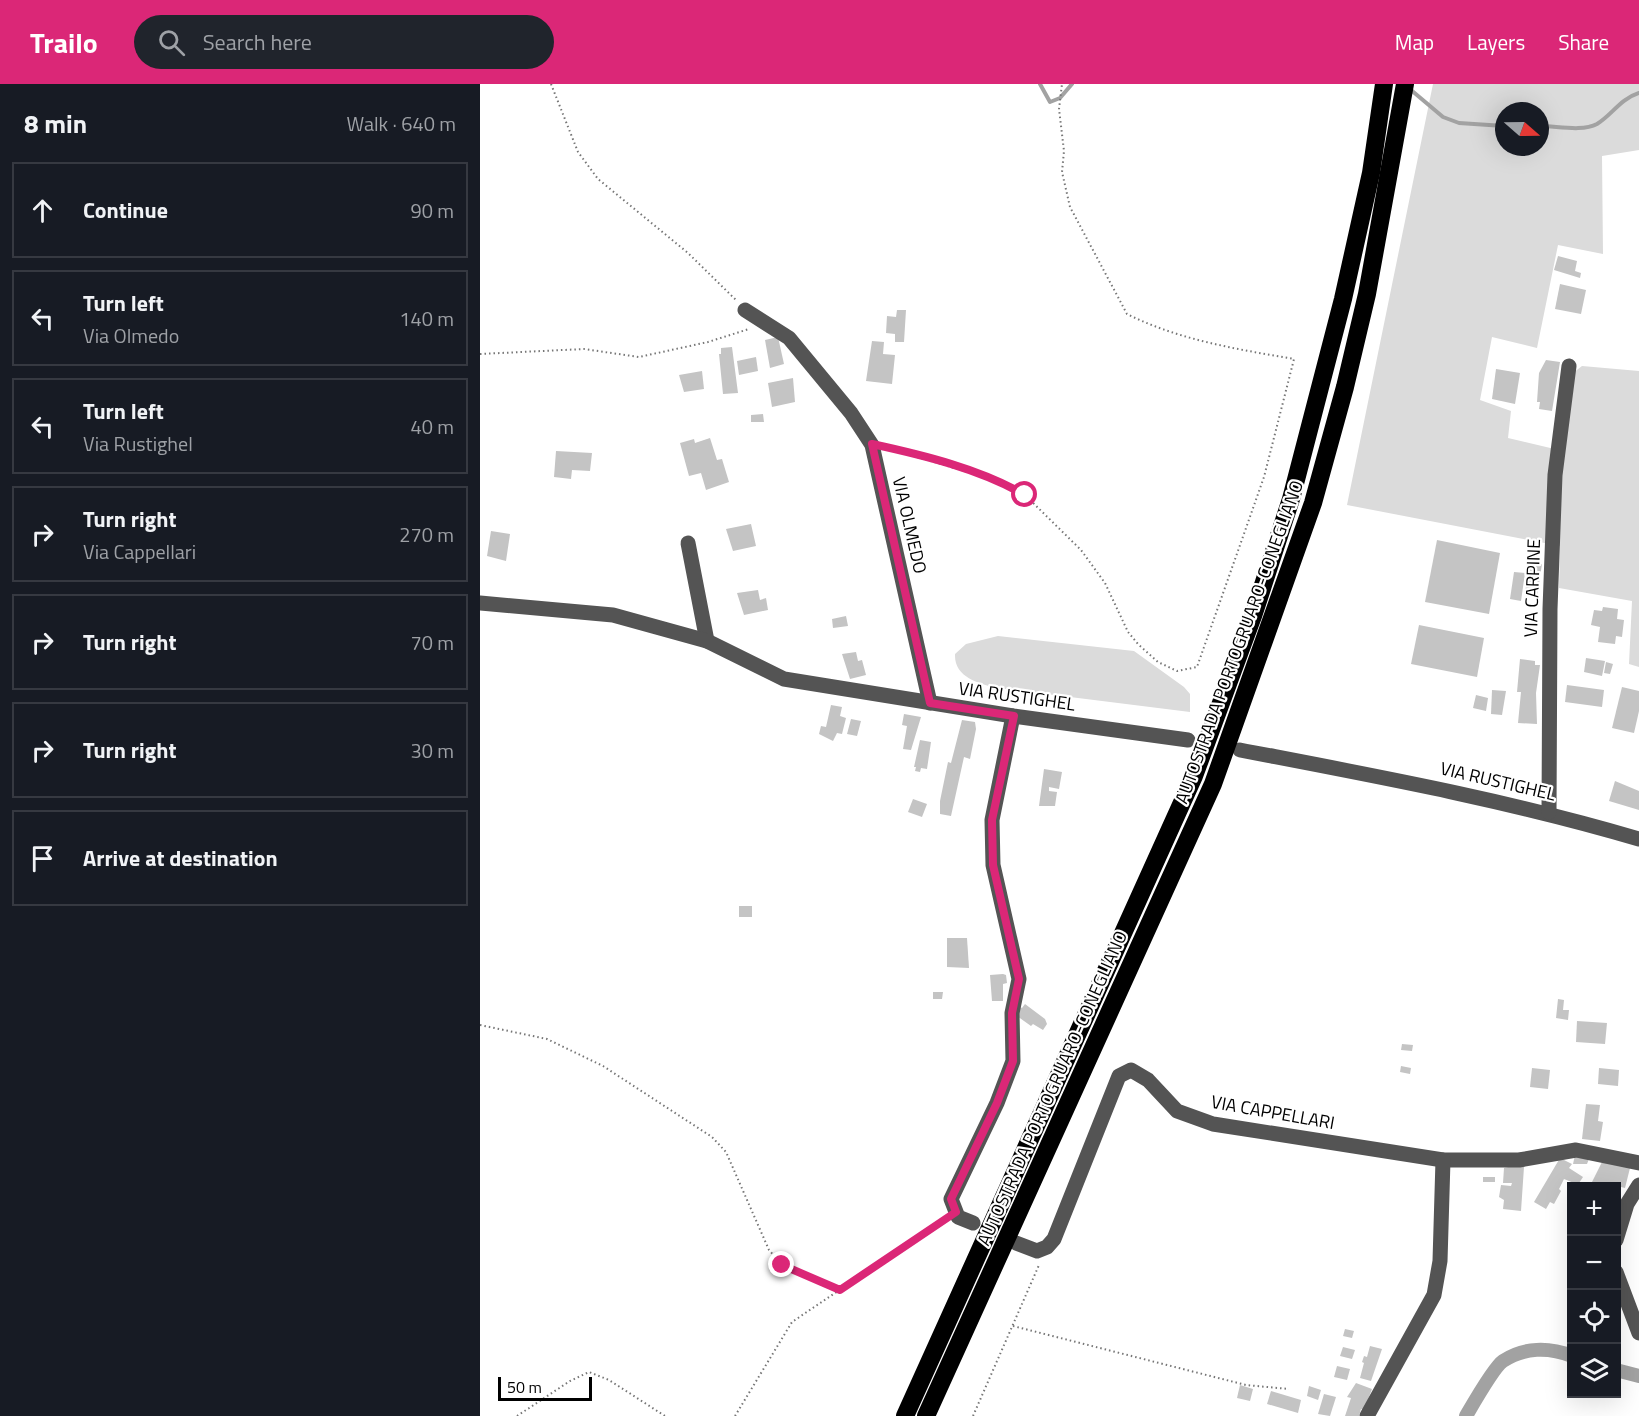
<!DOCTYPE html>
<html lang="en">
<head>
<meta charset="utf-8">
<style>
  :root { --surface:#171b24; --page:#20242c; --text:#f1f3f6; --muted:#9ea1a6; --line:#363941; --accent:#db2777 }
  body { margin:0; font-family:"Titillium Web",sans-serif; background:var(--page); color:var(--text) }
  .controls { position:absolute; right:18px; bottom:18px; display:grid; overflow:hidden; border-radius:0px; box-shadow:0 6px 24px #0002 }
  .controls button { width:54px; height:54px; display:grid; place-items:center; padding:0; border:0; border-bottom:2px solid var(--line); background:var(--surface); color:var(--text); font:30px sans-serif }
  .compass { position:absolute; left:1015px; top:18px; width:54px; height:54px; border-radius:50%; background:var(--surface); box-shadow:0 6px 24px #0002; rotate:110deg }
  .scale { position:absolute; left:18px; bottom:15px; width:94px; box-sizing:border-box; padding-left:6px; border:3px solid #000; border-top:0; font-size:16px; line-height:21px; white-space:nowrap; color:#000; -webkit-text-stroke:4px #fff; paint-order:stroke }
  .stop { position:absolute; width:18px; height:18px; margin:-14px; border:4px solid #db2777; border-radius:50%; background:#fff }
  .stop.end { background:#db2777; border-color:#fff; box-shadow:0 2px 6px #0008 }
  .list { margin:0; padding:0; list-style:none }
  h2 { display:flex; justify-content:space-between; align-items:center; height:78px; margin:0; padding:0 24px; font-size:26px }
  h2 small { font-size:20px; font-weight:400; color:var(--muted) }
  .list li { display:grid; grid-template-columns:39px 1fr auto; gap:18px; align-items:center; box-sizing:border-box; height:96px; margin:0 12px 12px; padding:0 12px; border:2px solid var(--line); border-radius:0px }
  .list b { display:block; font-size:22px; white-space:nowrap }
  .list p { margin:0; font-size:20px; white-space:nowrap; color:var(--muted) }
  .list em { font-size:20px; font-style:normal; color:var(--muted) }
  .icon { flex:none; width:33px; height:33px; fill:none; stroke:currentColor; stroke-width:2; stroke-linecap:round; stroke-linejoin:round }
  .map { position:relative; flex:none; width:1159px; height:1332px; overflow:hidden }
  header { display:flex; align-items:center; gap:36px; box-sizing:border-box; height:84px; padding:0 30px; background:var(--accent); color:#fff }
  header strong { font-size:28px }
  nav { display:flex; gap:33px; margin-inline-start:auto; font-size:21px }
  .search { width:420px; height:54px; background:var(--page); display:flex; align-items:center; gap:15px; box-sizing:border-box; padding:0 21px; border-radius:33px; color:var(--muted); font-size:22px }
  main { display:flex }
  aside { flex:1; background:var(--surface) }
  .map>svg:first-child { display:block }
</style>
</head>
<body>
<header>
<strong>Trailo</strong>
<div class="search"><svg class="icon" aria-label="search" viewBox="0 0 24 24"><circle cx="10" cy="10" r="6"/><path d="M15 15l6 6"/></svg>Search here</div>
<nav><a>Map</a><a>Layers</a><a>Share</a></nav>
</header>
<main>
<aside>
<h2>8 min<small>Walk · 640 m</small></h2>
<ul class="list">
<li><svg class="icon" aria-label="ahead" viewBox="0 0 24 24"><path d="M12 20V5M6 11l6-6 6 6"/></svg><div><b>Continue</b></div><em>90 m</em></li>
<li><svg class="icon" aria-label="left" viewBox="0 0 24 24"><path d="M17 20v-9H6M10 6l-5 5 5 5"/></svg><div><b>Turn left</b><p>Via Olmedo</p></div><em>140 m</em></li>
<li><svg class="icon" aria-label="left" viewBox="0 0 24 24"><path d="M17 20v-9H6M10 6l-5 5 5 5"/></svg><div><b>Turn left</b><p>Via Rustighel</p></div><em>40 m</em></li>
<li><svg class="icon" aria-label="right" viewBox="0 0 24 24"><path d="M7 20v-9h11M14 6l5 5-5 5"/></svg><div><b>Turn right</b><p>Via Cappellari</p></div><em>270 m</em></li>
<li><svg class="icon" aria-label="right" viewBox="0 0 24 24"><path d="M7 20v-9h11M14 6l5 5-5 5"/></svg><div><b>Turn right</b></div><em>70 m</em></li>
<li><svg class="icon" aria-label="right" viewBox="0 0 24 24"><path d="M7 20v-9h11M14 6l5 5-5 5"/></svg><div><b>Turn right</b></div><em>30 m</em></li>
<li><svg class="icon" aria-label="arrive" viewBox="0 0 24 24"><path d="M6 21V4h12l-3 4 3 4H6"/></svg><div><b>Arrive at destination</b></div></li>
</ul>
</aside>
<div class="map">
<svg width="1159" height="1332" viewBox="0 0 1159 1332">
  <rect width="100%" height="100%" fill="#fff"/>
  <g fill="#dbdbdb" fill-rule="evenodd">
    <path d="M953,0H1159V66L1122,72L1123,170L1078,161L1057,264L1012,253L1000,316L1031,327L1028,354L1083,367L1093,289L1102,282L1159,287V583L1149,580L1152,517L1079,504L1080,462L867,421ZM1024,27H1060V63H1024Z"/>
    <path d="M518,552L654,567L704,603L710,610V628L517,604C498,599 474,593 475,570L486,560Z"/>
  </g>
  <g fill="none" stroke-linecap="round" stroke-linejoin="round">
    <g stroke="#a2a2a2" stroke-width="4">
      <path d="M560,0L570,18L580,14L592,0"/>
      <path d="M931,6L963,33L979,39L1024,42"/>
      <path d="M1060,42C1077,42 1102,48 1117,40C1132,31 1140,15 1159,9"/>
    </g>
    <g stroke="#a2a2a2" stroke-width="14">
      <path d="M1136,1286L1159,1292"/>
      <path d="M986,1332C993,1320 1014,1283 1023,1277C1044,1263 1069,1263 1092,1272"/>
    </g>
  </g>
  <g fill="#c4c4c4">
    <path d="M1078,172L1097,177L1095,187L1101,189L1100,194L1074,186Z"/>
    <path d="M1080,200L1106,206L1101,230L1075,225Z"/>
    <path d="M417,226H426L424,258H415V250L406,249L407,232L416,233Z"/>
    <path d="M298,253L304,280L290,284L285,256Z"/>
    <path d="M392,257L404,258L403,270L415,271L412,300L386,297Z"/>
    <path d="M252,263L258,309L243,310L239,270H241V264Z"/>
    <path d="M276,273L278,287L259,291L257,277Z"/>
    <path d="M1066,276L1080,278L1072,327L1059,325L1060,318H1057L1059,289Z"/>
    <path d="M1016,285L1040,289L1035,320L1012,315Z"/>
    <path d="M222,287L224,305L204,308L199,291Z"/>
    <path d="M313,294L315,318L292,323L288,299Z"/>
    <path d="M283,330L284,338H271V331Z"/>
    <path d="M230,354L237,376L242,375L249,398L226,406L221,389L209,392L200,359L214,355L215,359Z"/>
    <path d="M76,367L112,369L110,387L92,386L91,395L74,393Z"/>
    <path d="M271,440L276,462L253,467L246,445Z"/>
    <path d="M11,447L30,450L26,477L7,472Z"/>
    <path d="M957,456L1020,469L1009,530L945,518Z"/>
    <path d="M1048,479L1062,480L1057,513L1045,511Z"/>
    <path d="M1034,488L1045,489L1041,517L1030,515Z"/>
    <path d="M278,506L280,516L286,514L288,526L264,531L257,509Z"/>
    <path d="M1123,523L1138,525L1137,535L1144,536L1142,553L1136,552L1135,560L1118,558L1120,543L1111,541L1114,526L1122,527Z"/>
    <path d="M366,532L368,542L353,544L352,535Z"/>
    <path d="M939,541L1004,554L997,593L931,580Z"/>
    <path d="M376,568L378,577L382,576L386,591L370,595L362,570Z"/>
    <path d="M1106,574L1125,577L1122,592L1104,588Z"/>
    <path d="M1040,575L1055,577V581H1060L1056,609L1057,640L1038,639L1041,608H1037Z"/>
    <path d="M1126,578L1133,580L1130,590L1124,589Z"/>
    <path d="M1087,601L1124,606L1122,623L1085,618Z"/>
    <path d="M1142,603L1159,607V627L1154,649L1132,644Z"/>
    <path d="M1012,606L1026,607L1022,631L1011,630Z"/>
    <path d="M996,611L1008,614L1006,627L993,624Z"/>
    <path d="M351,621L362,623L360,632L366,634L362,650L357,649L353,657L339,650L341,642L346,643Z"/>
    <path d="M424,630L441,633L431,666L423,665L427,642L422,641Z"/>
    <path d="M371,635L381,637L377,652L367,650Z"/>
    <path d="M482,636L495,638L496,645L490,675L484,673L471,732L460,730V717L468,678L471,679Z"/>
    <path d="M440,656L451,658L447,685L441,684L440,688L435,687L436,683H434Z"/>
    <path d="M564,685L582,688L579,705L569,703V707L577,708L575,722H559Z"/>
    <path d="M1135,697L1159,707V726L1129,717Z"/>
    <path d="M433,715L447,720L442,733L428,728Z"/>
    <rect x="259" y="822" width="13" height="11"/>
    <path d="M467,854H487L489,884L467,883Z"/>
    <path d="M523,890L526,891L527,899L523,900V917H512L510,891Z"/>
    <path d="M453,908H463L462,915H453Z"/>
    <path d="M1078,915L1084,916L1083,926H1089L1088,936L1076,934Z"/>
    <path d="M545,920L565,935L567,940L563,946L553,940L551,942L537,932L540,923L542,924Z"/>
    <path d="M1097,937L1127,939L1125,960L1096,958Z"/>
    <path d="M922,960L933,961L932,967L921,966Z"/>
    <path d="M921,982L931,984L930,990L920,988Z"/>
    <path d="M1052,984L1070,986L1068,1005L1050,1003Z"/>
    <path d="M1119,984L1139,986L1138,1002L1118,1000Z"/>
    <path d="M1106,1020L1120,1021L1118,1037L1123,1038L1120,1057L1102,1055Z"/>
    <path d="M1095,1071L1109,1075L1107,1080H1093Z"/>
    <path d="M1080,1074L1092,1080L1089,1084L1103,1093L1097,1102H1092L1094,1099L1084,1095L1079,1105L1081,1107L1074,1120L1070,1118L1066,1125L1054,1118Z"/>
    <path d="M1123,1076L1150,1084L1145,1104L1141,1103L1136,1111V1102H1110Z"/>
    <path d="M1033,1082L1044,1083L1041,1127L1023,1125L1024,1116L1019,1113L1021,1101L1031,1102L1032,1099H1023L1024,1084Z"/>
    <rect x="1003" y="1093" width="12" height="5"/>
    <path d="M865,1245L874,1247L872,1254L863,1252Z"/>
    <path d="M890,1262L902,1265L891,1297L880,1294L884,1279L882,1278L884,1272L887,1273Z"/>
    <path d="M863,1263L875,1266L872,1275L860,1272Z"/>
    <path d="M857,1282L870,1285L867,1296L854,1293Z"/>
    <path d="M876,1299L892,1305L884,1326L881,1325L879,1332H865L871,1314L867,1313Z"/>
    <path d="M760,1301L773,1305L770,1317L757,1314Z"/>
    <path d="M829,1302L841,1306L838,1316L827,1312Z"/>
    <path d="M791,1307L821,1316L818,1329L787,1320Z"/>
    <path d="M844,1310L856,1313L850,1332L838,1330Z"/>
  </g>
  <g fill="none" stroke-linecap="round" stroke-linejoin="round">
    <g stroke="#767676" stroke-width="2" stroke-dasharray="1.5 3" stroke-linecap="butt">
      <path d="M71,0L98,68L118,95L208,169L257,217"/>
      <path d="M0,270L104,265L159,273L228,258L269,245"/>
      <path d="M407,364L501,392L545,411L601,466L625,499L648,548L658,560L678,578L697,587L717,583L784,393L814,275C756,265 699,256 647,230L590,123L582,88L584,67L579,25L582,0"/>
      <path d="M0,941L67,955L123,982L232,1053L246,1068L289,1166L302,1181L322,1192L360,1206"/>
      <path d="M533,1242L766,1301L809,1305"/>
      <path d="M37,1332L90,1297L109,1288L129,1296L185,1332"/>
      <path d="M255,1332L312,1238L465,1135"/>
      <path d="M493,1332L559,1181"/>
    </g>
    <g stroke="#545454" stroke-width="15">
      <path d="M265,226L309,254L371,329L392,361L450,619"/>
      <path d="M208,459L227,557"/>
      <path d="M0,519L133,531L227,557L304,595L533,632L708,656"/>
      <path d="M760,666C895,692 1027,716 1159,755"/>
      <path d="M1069,728L1070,525L1075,391L1089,282"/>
      <path d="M493,1139L478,1133L471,1115L517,1019L533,977L532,929L539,895L513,781L512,736L533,632"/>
      <path d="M1136,1156L1147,1120L1159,1101"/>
      <path d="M536,1159L557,1167L567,1163L574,1155L639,992L651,986L668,996L697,1027L733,1040L963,1076H1039L1096,1066L1159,1079"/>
      <path d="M1136,1188L1159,1249"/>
      <path d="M887,1332L954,1211L960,1177L963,1076"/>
    </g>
    <g stroke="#000" stroke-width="18">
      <path d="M425,1332L714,692L773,532L811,415L863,215L891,89L904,0"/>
      <path d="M446,1332L733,700L833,419L865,303L887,210L925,0"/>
    </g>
  </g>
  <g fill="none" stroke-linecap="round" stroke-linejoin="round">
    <path stroke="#db2777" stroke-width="8" d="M302,1181L360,1206L476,1128L471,1115L517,1019L533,977L532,929L539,895L513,781L512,736L534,632L450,619L392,360C443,371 500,385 545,411"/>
  </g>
  <g text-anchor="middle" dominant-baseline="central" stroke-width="4.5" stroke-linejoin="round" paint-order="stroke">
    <g font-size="18" fill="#000" stroke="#fff">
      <text transform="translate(430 441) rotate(77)">VIA OLMEDO</text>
      <text transform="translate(1052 504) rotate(-88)">VIA CARPINE</text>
      <text transform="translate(759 558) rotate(-70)">AUTOSTRADA PORTOGRUARO-CONEGLIANO</text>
      <text transform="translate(537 612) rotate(8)">VIA RUSTIGHEL</text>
      <text transform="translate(1018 697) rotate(13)">VIA RUSTIGHEL</text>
      <text transform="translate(572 1004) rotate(-66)">AUTOSTRADA PORTOGRUARO-CONEGLIANO</text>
      <text transform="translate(793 1028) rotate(10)">VIA CAPPELLARI</text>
    </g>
  </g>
</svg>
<div class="controls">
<button>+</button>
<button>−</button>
<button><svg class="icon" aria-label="locate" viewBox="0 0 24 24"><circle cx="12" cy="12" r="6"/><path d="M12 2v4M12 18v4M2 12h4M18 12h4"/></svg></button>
<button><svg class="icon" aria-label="layers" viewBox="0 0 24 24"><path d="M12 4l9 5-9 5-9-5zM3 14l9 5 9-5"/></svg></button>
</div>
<svg class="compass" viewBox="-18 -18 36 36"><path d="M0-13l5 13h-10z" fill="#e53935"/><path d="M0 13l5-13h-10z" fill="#9ea1a6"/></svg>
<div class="scale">50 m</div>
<div class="stop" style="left:545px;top:411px"></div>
<div class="stop end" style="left:302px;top:1181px"></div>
</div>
</main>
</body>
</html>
